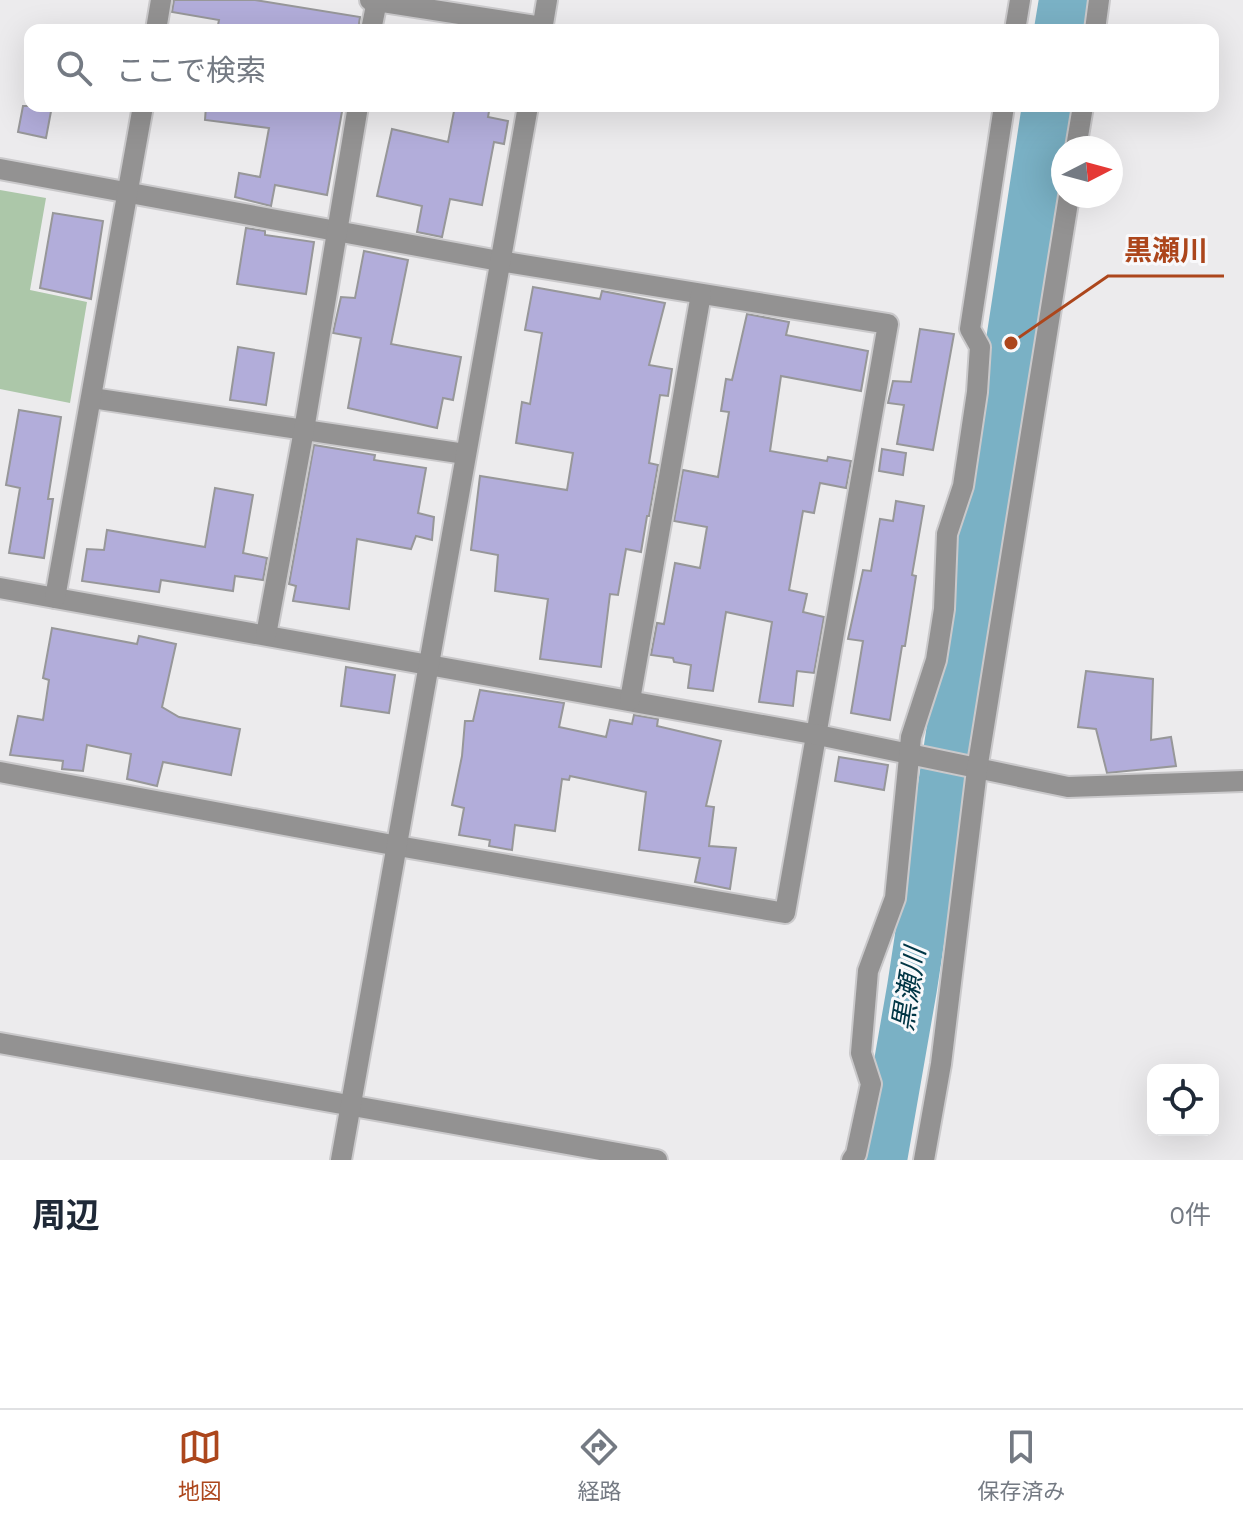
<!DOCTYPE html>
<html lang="ja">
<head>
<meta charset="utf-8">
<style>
  :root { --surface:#fff; --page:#f2f2f3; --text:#1f2937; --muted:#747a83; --line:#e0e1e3; --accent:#ac461c }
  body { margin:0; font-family:Karla,"Noto Sans JP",sans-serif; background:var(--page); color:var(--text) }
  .controls { position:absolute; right:24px; bottom:24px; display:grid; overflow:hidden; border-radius:16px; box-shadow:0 8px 32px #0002 }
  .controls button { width:72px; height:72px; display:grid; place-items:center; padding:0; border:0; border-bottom:2px solid var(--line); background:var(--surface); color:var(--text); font:40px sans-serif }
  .compass { position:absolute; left:1051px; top:136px; width:72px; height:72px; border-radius:50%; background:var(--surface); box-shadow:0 8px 32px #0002; rotate:84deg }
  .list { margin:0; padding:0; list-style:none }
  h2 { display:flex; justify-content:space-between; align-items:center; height:104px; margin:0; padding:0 32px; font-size:34px }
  h2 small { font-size:26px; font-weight:400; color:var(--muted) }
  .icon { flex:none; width:44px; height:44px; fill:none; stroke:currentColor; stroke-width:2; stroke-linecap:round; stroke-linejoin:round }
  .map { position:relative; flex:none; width:1243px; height:1160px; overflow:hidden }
  .search { position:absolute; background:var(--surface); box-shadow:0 8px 32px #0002; left:24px; right:24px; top:24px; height:88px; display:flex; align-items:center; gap:20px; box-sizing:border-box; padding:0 28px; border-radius:16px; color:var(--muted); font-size:30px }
  .sheet { height:248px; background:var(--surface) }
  nav { display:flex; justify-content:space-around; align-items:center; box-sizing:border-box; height:112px; border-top:2px solid var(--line); background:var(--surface); font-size:22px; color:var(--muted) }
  nav a { display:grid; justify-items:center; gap:4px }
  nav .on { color:var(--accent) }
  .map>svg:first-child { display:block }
</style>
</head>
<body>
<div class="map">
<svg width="1243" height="1160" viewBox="0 0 1243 1160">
  <rect width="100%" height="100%" fill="#ecebed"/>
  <path fill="#acc7a9" d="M0,190L46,198L30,290L87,302L70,403L0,389Z"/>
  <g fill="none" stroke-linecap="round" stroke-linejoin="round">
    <g stroke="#7ab1c5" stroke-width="50">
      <path d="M1059,30L1064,0"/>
      <path d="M882,1160L912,988L1047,106"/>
    </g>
  </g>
  <g fill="#b2adda" stroke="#979799" stroke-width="2">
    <path d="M174,0H255L360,17L358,30H217L219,20L172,12Z"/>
    <path d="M23,106H52L46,138L18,132Z"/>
    <path d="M206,106H343L327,195L275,185L271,206L235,197L239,173L260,177L269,128L205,120Z"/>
    <path d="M455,106H490L488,117L508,121L504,144L494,142L482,205L450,199L442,237L417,232L422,206L377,196L392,129L448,142Z"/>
    <path d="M53,213L103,221L91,299L40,288Z"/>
    <path d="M246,228L265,231V235L314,242L306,294L237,284Z"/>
    <path d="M364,251L408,260L391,344L461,357L453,400L443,398L437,428L348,408L361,338L333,333L341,297L355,298Z"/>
    <path d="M533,287L600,299L602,291L665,303L649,365L672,369L668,396L660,395L649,463L658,465L649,516H647L641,552L626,549L618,595L610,594L601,667L540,659L548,599L495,591L498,555L471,550L480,476L567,490L573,453L516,443L522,402L530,404L542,333L525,330Z"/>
    <path d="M747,314L789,322L786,335L868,351L861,391L781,376L770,451L827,461L828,457L851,461L846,488L820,483L814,513L803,511L789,590L807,594L803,612L824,617L814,673L797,671L793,706L759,702L772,622L726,612L713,691L688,688L691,665L674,662L673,658L651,655L657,623L664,624L675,563L700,568L707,527L674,521L683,470L718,477L729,412L721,411L726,379L732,380Z"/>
    <path d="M920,329L954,334L933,450L897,444L904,405L888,403L893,381L911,382Z"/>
    <path d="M238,347L274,353L266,405L230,400Z"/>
    <path d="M19,410L61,417L48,499H53L44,558L9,553L20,488L6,485Z"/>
    <path d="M314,445L375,455L374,460L426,468L418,513L434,517L432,540L416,536L411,549L357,539L349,609L293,601L296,586L289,584Z"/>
    <path d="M882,449L906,453L903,475L879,471Z"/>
    <path d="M215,488L253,495L243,553L267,558L263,580L235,576L233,591L161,580L159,592L82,581L87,549L104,550L107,530L205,547Z"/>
    <path d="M896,501L924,506L912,575L916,576L905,646H902L890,720L851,713L863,641L848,639L863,570L871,571L880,519L893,521Z"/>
    <path d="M52,628L137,644L139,636L176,644L162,707L179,717L240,729L231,775L163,762L157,786L127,779L131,754L87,745L83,771L62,769L63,761L10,755L18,716L43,720L49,680L43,678Z"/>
    <path d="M346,667L395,675L389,713L341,706Z"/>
    <path d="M1086,671L1153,679L1151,740L1171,737L1176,766L1107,773L1096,729L1078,727Z"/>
    <path d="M480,690L564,703L559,727L606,737L610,720L632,724L634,715L658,719L657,726L721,741L706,806L714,807L709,846L736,848L730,889L695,882L700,858L639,850L646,792L570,776L569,780L562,779L555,831L515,825L512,850L489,846L490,840L459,835L464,808L452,805L462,756L465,721H473Z"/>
    <path d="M839,757L888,765L884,790L835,781Z"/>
  </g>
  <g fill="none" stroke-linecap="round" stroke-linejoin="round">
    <g stroke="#cac9cb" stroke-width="24">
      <g id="street">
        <path d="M370,0L542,27"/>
        <path d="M156,30L161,0"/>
        <path d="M371,30L377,1"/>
        <path d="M542,30L547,0"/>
        <path d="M1015,30L1020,0"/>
        <path d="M1095,30L1099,0"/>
        <path d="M1076,148L1083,106"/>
        <path d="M0,169L499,261L888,324L785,913L398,846L0,772"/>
        <path d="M92,398L465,454"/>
        <path d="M0,588L818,735L1068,787L1243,781"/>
        <path d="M55,598L143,106"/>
        <path d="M266,635L304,430L358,106"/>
        <path d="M630,700L701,294"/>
        <path d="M0,1043L657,1160"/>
        <path d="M341,1160L528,106"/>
        <path d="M852,1160L856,1154L871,1084L861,1053L868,971L895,898L911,737L936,660L944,609L947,534L963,486L977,392L980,347L970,329L1004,106"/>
        <path d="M924,1160L941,1064L977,770L1069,196"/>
      </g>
    </g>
    <use href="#street" stroke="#939292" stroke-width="20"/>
  </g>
  <g text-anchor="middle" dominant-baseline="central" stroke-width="6" stroke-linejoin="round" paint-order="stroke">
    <g font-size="28" font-style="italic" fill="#013645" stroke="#f9f9fb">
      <text transform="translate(909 989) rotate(-81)">黒瀬川</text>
    </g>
  </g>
  <path fill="none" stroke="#ac461c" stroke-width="3" d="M1011 343L1108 276H1224"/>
  <circle fill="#ac461c" stroke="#f9f9fb" stroke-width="3" cx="1011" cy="343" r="8"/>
  <g font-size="28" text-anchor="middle" font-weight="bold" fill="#ac461c" stroke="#f9f9fb" stroke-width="6" stroke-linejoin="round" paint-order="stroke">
    <text x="1166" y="260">黒瀬川</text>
  </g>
</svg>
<div class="controls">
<button><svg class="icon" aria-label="locate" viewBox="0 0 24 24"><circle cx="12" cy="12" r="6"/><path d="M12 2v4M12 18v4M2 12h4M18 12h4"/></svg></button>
</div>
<svg class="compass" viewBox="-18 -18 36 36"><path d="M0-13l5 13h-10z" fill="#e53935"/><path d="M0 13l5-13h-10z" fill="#747a83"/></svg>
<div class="search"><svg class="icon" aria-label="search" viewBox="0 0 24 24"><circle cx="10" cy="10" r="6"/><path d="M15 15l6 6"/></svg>ここで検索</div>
</div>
<section class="sheet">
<h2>周辺<small>0件</small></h2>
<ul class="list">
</ul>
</section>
<nav>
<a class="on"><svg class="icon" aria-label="map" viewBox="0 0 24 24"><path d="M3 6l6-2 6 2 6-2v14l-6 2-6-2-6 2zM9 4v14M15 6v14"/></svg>地図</a>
<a><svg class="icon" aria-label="directions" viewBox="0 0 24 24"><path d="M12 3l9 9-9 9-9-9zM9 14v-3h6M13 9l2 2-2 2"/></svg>経路</a>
<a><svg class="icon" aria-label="saved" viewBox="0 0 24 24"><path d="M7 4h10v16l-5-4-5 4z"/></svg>保存済み</a>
</nav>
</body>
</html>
